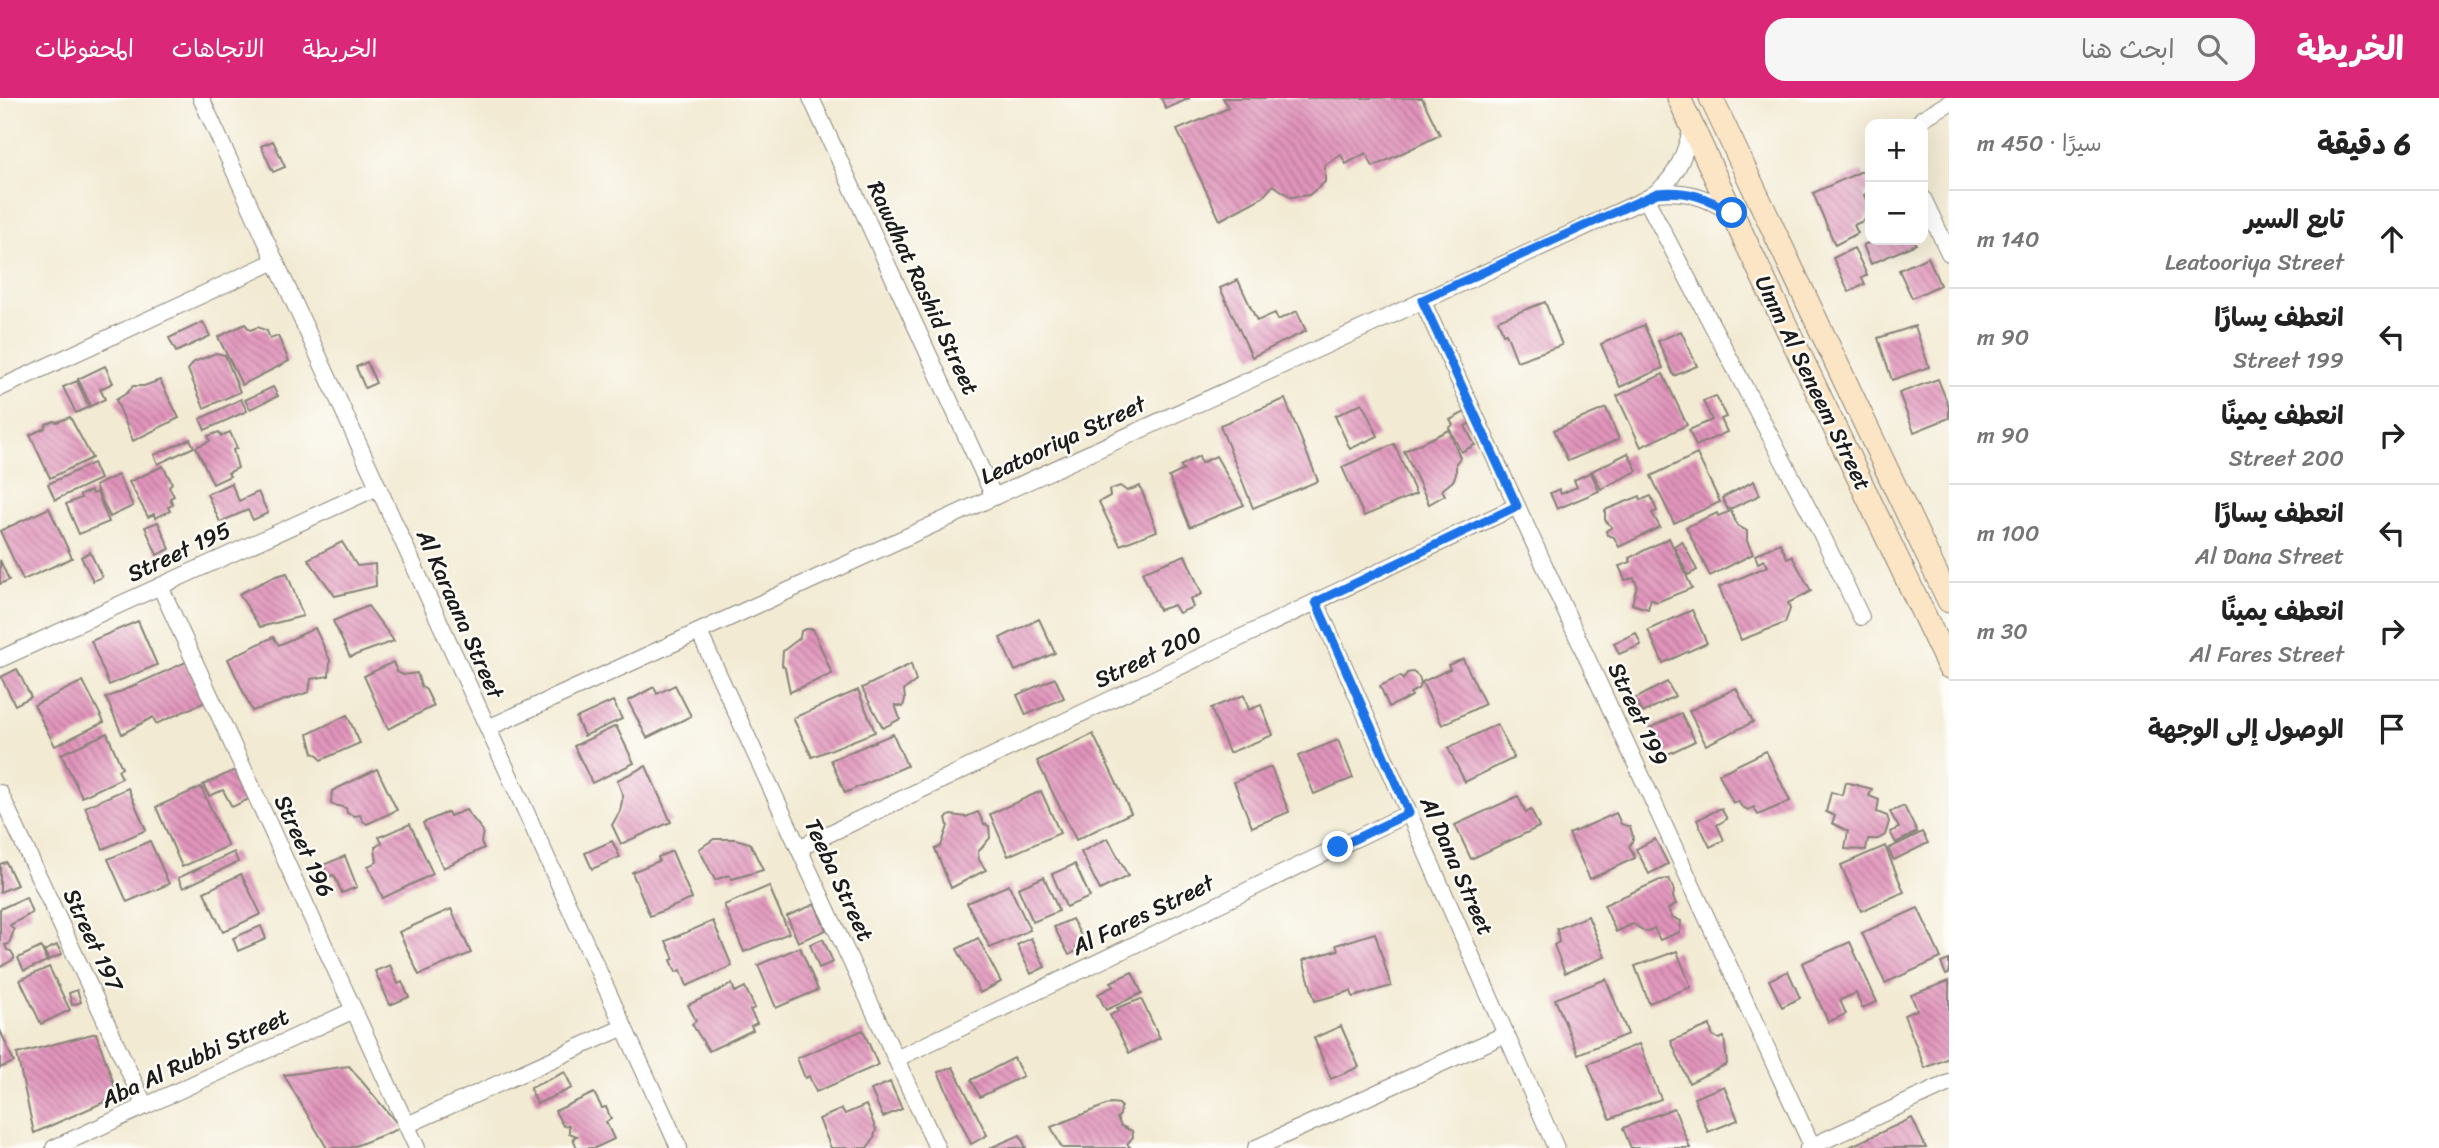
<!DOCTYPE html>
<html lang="ar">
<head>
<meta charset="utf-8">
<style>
  :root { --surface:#fff; --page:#f6f6f6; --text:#222; --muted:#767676; --line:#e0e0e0; --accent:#db2777 }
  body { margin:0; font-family:Sriracha,"Playpen Sans Arabic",sans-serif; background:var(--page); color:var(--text); direction:rtl }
  .controls { position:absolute; right:21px; top:21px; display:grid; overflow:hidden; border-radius:14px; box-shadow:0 7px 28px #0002 }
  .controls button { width:63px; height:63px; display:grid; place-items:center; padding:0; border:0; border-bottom:2px solid var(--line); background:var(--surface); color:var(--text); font:35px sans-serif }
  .stop { position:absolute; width:21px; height:21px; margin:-16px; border:5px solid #1a73e8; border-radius:50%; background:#fff }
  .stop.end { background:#1a73e8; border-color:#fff; box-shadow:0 2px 7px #0008 }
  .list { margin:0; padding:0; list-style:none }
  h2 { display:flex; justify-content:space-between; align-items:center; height:91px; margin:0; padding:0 28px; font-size:30px }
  h2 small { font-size:23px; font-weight:400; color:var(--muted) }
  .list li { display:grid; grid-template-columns:46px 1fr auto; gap:21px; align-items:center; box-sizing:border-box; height:98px; padding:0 28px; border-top:2px solid var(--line) }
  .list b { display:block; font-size:26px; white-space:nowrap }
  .list p { margin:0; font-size:23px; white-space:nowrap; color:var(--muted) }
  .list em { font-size:23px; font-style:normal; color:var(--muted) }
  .icon { flex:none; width:38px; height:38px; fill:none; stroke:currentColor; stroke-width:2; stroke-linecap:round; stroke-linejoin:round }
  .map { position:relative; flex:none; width:1949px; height:1050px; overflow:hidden; direction:ltr }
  header { display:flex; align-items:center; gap:42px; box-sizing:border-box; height:98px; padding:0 35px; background:var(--accent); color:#fff }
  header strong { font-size:33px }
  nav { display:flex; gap:38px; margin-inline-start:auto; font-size:24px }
  .search { width:490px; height:63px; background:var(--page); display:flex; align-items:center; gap:18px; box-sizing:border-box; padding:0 24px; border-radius:21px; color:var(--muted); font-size:26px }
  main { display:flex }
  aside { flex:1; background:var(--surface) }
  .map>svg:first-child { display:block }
</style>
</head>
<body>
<header>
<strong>الخريطة</strong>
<div class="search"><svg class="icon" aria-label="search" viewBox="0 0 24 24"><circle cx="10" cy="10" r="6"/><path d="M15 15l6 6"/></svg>ابحث هنا</div>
<nav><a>الخريطة</a><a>الاتجاهات</a><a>المحفوظات</a></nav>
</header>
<main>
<aside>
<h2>6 دقيقة<small>سيرًا · 450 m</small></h2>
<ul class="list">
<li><svg class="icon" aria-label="ahead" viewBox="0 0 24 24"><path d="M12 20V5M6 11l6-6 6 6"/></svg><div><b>تابع السير</b><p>Leatooriya Street</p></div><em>140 m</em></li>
<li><svg class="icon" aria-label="left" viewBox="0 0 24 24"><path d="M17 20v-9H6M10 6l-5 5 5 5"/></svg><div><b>انعطف يسارًا</b><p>Street 199</p></div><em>90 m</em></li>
<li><svg class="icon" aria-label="right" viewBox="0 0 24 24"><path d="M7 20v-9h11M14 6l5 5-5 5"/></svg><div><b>انعطف يمينًا</b><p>Street 200</p></div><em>90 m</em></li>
<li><svg class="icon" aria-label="left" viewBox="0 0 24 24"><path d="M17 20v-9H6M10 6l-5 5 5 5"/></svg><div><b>انعطف يسارًا</b><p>Al Dana Street</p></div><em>100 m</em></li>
<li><svg class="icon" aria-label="right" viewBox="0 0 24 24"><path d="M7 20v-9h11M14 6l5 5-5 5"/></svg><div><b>انعطف يمينًا</b><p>Al Fares Street</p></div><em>30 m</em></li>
<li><svg class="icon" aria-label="arrive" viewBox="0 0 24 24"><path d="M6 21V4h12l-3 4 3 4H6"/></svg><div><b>الوصول إلى الوجهة</b></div></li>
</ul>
</aside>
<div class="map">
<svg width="1949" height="1050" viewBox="0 0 1949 1050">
  <defs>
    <pattern id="building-back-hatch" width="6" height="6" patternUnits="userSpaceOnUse" patternTransform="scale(1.75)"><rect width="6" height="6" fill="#e194bb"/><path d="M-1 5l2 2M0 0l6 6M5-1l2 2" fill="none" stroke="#b67897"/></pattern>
  </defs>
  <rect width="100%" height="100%" fill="#fdfcf7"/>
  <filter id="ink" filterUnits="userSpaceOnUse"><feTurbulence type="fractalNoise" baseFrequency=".0143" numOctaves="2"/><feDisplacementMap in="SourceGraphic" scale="14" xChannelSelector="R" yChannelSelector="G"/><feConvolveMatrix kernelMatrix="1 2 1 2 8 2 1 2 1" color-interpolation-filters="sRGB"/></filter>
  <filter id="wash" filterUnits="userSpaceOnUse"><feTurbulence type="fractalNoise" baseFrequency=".00686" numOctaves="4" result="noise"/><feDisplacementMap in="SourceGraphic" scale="28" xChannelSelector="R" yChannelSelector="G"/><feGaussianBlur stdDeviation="1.57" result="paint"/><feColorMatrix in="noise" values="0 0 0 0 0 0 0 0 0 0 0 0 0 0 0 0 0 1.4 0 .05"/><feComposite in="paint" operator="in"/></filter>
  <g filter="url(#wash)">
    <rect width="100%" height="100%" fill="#f2ead3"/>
    <g id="blocks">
      <g fill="url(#building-back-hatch)">
        <path d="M1161,0H1190L1166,11Z"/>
        <path d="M1223,0H1422L1440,37L1373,69L1366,55L1346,66L1341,57L1325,67V84L1309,97L1291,99L1273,87L1263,99L1220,122L1177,32L1229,10Z"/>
        <path d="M273,43L285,69L273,74L261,48Z"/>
        <path d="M1862,73L1870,90V93L1864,97L1870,110L1869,116L1863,123L1854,127L1858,135L1835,147L1813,95Z"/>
        <path d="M1876,142H1914L1916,146L1871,166L1863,147Z"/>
        <path d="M1854,150L1867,177L1862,180L1865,186L1849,194L1833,160Z"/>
        <path d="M1928,159L1940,187L1912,200L1899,172Z"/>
        <path d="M1238,182L1257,223L1275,215L1278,222L1297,213L1306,233L1252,259L1220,190Z"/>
        <path d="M1545,204L1562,247L1517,263L1506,235L1503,236L1498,222Z"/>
        <path d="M203,224L210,238L176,254L169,240Z"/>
        <path d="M245,226L250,232L258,229L267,233L270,241L278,238L289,263L242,287L218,239Z"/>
        <path d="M1644,227L1663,270L1620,289L1601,246Z"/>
        <path d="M1915,228L1929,269L1892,282L1878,240Z"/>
        <path d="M1681,233L1697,268L1674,278L1658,243Z"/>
        <path d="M216,255L225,257L240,294L204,310L188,272L194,264Z"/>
        <path d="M367,264L376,285L365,290L356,269Z"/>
        <path d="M105,268L113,285L100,291L105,301L91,308L78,281Z"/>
        <path d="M1663,276L1687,327L1641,349L1617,298Z"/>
        <path d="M1938,281L1949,309V320L1914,334L1899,295Z"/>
        <path d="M160,282L179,320L133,343L116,302L127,295L133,288H144Z"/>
        <path d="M77,283L89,309L76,315L63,289Z"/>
        <path d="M273,289L278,298L250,311L245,302Z"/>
        <path d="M1716,298L1726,319L1721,321L1727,334L1696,348L1689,332L1712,322L1703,303Z"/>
        <path d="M241,301L247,313L205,332L200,321Z"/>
        <path d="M1285,301L1318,383L1253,410L1220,327Z"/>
        <path d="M1362,305L1378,338L1350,351L1335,318Z"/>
        <path d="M1606,310L1619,341L1568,363L1554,332Z"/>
        <path d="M1465,314L1471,325L1465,328L1475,347L1461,354L1449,330L1453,327L1450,322Z"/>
        <path d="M70,319L92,360L50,380L30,337L45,330L46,326L54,323L57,324Z"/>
        <path d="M1449,332L1460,360L1456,365V376L1453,383L1442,392L1445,397L1429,406L1404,353Z"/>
        <path d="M219,334L221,338L230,334L237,350L233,352L238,370L228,375L230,378L213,386L196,349L210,343L208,338Z"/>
        <path d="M190,341L194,349L158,366L154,357Z"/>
        <path d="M1394,346L1416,396L1364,418L1342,369Z"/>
        <path d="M1628,355L1637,373L1601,391L1592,373Z"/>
        <path d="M1697,356L1720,404L1674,425L1651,378Z"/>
        <path d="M1199,358L1201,365L1216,358L1244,407L1190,429L1169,379L1184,372L1180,368Z"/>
        <path d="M93,365L100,381L55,402L48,386Z"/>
        <path d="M163,368L172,385L169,389L174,398L170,400L173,407L168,409L170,413L155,420L154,416L148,419L129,384Z"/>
        <path d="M1591,374L1599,393L1557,411L1550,395L1559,391L1561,396L1577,389L1574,382Z"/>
        <path d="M118,377L133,408L110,419L95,388Z"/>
        <path d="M1754,383L1760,397L1728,412L1722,400Z"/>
        <path d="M231,385L239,403L258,394L268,415L253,422L248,412L220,424L207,396Z"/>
        <path d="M1120,388L1127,393L1140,388L1157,433L1120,447L1099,404L1110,398L1109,392Z"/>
        <path d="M91,393L92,396L97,394L109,424L79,436L66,406L81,400L80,397Z"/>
        <path d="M1640,398L1641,402L1651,398L1657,413L1652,415L1660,429L1619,449L1614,439L1607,437L1606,433L1612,429L1605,422V412Z"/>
        <path d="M49,410L72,460L23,482L0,433Z"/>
        <path d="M1731,413L1737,427L1747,433V443L1753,456L1710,478L1686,429L1717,415L1718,418Z"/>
        <path d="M158,424L170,451L157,457L145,429Z"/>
        <path d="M1669,440L1692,490L1657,504L1651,501L1648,511L1632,506L1637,487L1634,480L1625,482L1619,468L1631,464L1629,460Z"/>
        <path d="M1682,443L1697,472L1688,477L1674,448Z"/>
        <path d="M342,444L357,468L375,466L376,488L335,498L308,461Z"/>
        <path d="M1780,445L1787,460L1792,458L1811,493L1788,505L1790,511L1785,525L1741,542L1719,489L1768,468L1764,462L1758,465L1755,457Z"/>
        <path d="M90,454L102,479L93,483L81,459Z"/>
        <path d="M1185,457L1202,496L1190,501L1193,509L1179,515L1174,507L1159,512L1142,474Z"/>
        <path d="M0,462L9,482L0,486Z"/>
        <path d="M287,475L303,518L260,529L239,496L273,479Z"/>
        <path d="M368,508L394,543L350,559L333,523Z"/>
        <path d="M1692,512L1707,545L1663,565L1648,532Z"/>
        <path d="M1039,521L1055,555L1015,573L1000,540Z"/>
        <path d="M138,523L157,567L109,587L91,543Z"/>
        <path d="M315,530L330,562L329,578L311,581L309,594L252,613L228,561L273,539L279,547Z"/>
        <path d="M806,531H813L832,576L790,594L785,570L782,567L783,553L800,540L801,533Z"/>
        <path d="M1636,535L1641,547L1619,556L1614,545Z"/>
        <path d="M1463,561L1485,606L1442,627L1422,584L1450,571L1448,567Z"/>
        <path d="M186,564L205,604L156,626L153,619L122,636L106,600Z"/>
        <path d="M393,564L397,574L403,577L417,575L421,588L426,592L434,608L388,631L364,578Z"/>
        <path d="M911,566L916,583L904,592L905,601L903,609L895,607L900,621L883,630L862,590Z"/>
        <path d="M17,571L31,599L15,607L1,579Z"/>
        <path d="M1413,574L1419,579L1421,585L1418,591L1410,595L1412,598L1389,609L1380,588L1401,578L1403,582L1407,575Z"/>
        <path d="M1055,580L1064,600L1026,617L1017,597Z"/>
        <path d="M83,583L104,624L55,648L34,607Z"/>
        <path d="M1667,584L1675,598L1643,615L1635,601Z"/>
        <path d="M675,587L691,618L647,640L628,603L654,589L657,596Z"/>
        <path d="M1736,590L1753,624L1706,647L1689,613Z"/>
        <path d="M858,592L875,634L812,659L793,620Z"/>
        <path d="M1244,597L1249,612L1261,607L1273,637L1229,655L1211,610Z"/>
        <path d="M613,603L622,621L584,638L576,620Z"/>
        <path d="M1681,615L1695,643L1664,658L1650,630Z"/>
        <path d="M347,617L360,645L321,662L318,657L313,655L308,636Z"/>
        <path d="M1497,626L1514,660L1465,684L1448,650Z"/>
        <path d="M616,628L634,665L592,685L574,648Z"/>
        <path d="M107,635L122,670L118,672L122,680L82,699L61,656Z"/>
        <path d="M893,636L907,668L845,695L831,662Z"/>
        <path d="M1093,636L1131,715L1076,742L1037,663Z"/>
        <path d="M1338,642L1353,680L1314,696L1298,658Z"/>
        <path d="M1766,653L1790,703L1758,717L1754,709L1748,712L1741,708L1738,703L1733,705L1719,676Z"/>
        <path d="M646,668L671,724L621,746L612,727L620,713L623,698L617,682Z"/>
        <path d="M1271,669L1289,714L1252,729L1234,684Z"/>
        <path d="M377,671L397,712L367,726L362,722L360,717L354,718L347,715L346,710L331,706L332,693Z"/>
        <path d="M235,672L249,701L232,709L223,692L209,698L203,687Z"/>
        <path d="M1845,684L1872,691L1869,698L1879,702L1877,714L1887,718L1889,724L1885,737L1878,741H1868L1866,752L1845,751L1848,733L1832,725L1835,718L1826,714L1831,694L1842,697Z"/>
        <path d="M201,689L228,748L182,769L156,709Z"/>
        <path d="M128,690L146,732L103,751L85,709Z"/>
        <path d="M1041,693L1060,735L1008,758L990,716Z"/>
        <path d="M1518,698L1526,715L1531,712L1539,729L1471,761L1455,727Z"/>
        <path d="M1904,708L1917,734L1896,745L1890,734L1899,730L1890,714Z"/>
        <path d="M1721,710L1727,721L1717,727L1724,742L1710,749L1697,722Z"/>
        <path d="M466,712L483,733L481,745L484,750L443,770L423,725L448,714L450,718Z"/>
        <path d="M978,714L984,726L989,728L990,740L978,754L979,762L986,772L951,790L935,751L941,748L948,728L946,720L951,717L966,719Z"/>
        <path d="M1616,715L1621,726L1630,729L1632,735L1633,742L1629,748L1635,760L1590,781L1569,736Z"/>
        <path d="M410,726L433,776L383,800L368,768L377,764L375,749L382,745L379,739Z"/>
        <path d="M1922,734L1928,745L1894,762L1888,751Z"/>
        <path d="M1108,740L1128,778L1100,792L1081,754Z"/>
        <path d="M714,741H735L750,745L763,772L732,781L729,777L715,782L699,751Z"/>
        <path d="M1655,741L1668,766L1649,776L1636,751Z"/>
        <path d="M150,743L169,786L127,804L108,761Z"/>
        <path d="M612,743L620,759L592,771L585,755Z"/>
        <path d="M1885,748L1904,794L1861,813L1841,767Z"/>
        <path d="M672,753L692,801L650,818L632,774L659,763L658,759Z"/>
        <path d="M234,754L238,764L183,790L178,780Z"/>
        <path d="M345,758L357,789L342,795L334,777L328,779L323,767Z"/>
        <path d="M6,764L17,787L0,794V766Z"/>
        <path d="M1075,766L1090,799L1066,809L1052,776Z"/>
        <path d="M241,776L261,816L223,834L204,794Z"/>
        <path d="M1044,779L1059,813L1033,824L1018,790Z"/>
        <path d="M1669,781L1674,792L1673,799L1676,806L1668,811L1672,819L1681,823L1680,834L1660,842L1654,830L1646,834L1633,826L1616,834L1604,807L1660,782Z"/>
        <path d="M1009,787L1030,832L990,850L967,805Z"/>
        <path d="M769,788L789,835L744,854L724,807Z"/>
        <path d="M26,799L32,815L10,827L14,832L9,846L5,847L7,852L11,853L14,858V861L0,869V811Z"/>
        <path d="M815,806L826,832L798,844L787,818Z"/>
        <path d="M1918,810L1941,860L1885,885L1862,835Z"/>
        <path d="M451,811L471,855L419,877L399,834Z"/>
        <path d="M1588,818L1605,859L1565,875L1554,847L1559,844L1557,831Z"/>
        <path d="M1072,821L1085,845L1076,849L1078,852L1069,857L1054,829Z"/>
        <path d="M713,823L732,868L687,888L681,872L676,874L671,862L674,861L666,843Z"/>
        <path d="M261,828L266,841L238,853L233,840Z"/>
        <path d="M1375,835L1391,888L1353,899L1351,893L1315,903L1303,862L1338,852L1336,847Z"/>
        <path d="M978,840L1001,884L980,895L957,851Z"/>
        <path d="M1031,840L1045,869L1031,876L1017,847Z"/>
        <path d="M823,841L833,864L819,870L810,846Z"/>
        <path d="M1850,844L1877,904L1862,910L1856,895L1840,902L1846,916L1828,924L1802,865Z"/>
        <path d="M57,847L62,856L49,862L44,853Z"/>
        <path d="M41,849L47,863L24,873L18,860Z"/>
        <path d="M800,849L818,892L776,910L758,867Z"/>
        <path d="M1677,853L1691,889L1649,905L1635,868Z"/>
        <path d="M1949,862V876L1946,877L1941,865Z"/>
        <path d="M390,867L398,886L402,884L409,899L390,907L375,873Z"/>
        <path d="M49,869L70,912L41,926L20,882Z"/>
        <path d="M1788,873L1800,900L1782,909L1769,882Z"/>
        <path d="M1132,874L1142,895L1106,912L1098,896L1114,888L1111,884Z"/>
        <path d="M1606,881L1628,936L1578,956L1555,901Z"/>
        <path d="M1949,883V960L1925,970L1904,917L1917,912L1911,897Z"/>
        <path d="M732,886L735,894L745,889L755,910L750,912L757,925L751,928L753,932L709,953L692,926L696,923L688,907Z"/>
        <path d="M77,892L81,904L72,907L69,895Z"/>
        <path d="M1141,901L1160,940L1129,955L1110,917L1119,913L1117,910Z"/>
        <path d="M1710,927L1712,937L1719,941L1724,939L1727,966L1689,985L1671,943Z"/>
        <path d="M1341,928L1359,969L1331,981L1314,940Z"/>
        <path d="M0,932L14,964L0,970Z"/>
        <path d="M863,932L878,967L816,994L809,978L805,980L797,960Z"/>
        <path d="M96,935L118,998L34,1035L17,956Z"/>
        <path d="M1639,946L1661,1001L1610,1021L1588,966Z"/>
        <path d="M1014,960L1023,978L980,999L971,982Z"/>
        <path d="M349,968L401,1030L350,1050H327L284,977Z"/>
        <path d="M953,969L987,1037L971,1046L938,974Z"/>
        <path d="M565,974L572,990L537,1006L530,990Z"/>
        <path d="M890,984L902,1011L883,1019L871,992Z"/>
        <path d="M1724,988L1738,1022L1708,1034L1694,1000Z"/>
        <path d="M594,995L602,1010L606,1009L611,1021L606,1024L614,1041L595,1050H577L573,1040L577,1038L569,1035V1027L563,1028L555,1013Z"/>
        <path d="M1111,1005L1119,1006L1121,1009L1120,1017L1117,1020L1121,1028L1132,1033L1133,1039L1127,1046L1131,1050H1062L1051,1029Z"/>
        <path d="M866,1007L876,1031L874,1040L867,1050H831L819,1021L842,1011L845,1016Z"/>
        <path d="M1674,1010L1690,1050H1631L1623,1030Z"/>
        <path d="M1912,1020L1926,1050H1847Z"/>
        <path d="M1020,1037L1026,1050H990Z"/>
      </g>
    </g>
  </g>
  <g filter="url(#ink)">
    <use href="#blocks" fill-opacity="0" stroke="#878378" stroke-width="2"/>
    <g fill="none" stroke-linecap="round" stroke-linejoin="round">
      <g stroke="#878378" stroke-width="18">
        <g id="minor">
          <path d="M201,0L679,1050"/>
          <path d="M811,0L994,399"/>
          <path d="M1918,26L1923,20L1949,5"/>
          <path d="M1657,95C1686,92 1706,99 1730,114"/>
          <path d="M1923,100L1949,155"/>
          <path d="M1646,101L1820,433L1861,519"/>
          <path d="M1422,202L1812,1048"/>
          <path d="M0,290L275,163"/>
          <path d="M160,488L417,1050"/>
          <path d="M1316,504L1556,1050"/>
          <path d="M699,534L937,1050"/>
          <path d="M0,561L378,389"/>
          <path d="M488,630L1646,101C1675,85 1684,60 1692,29"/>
          <path d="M0,695L145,1008"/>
          <path d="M799,750L1517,408"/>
          <path d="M896,961L1409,715"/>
          <path d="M407,1027L624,929"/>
          <path d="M54,1050L354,912"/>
          <path d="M1256,1050L1506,936"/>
          <path d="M1808,1050L1949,985"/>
        </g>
      </g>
      <g stroke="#878378" stroke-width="25">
        <g id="secondary">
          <path d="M1679,0L1732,115L1949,569"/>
          <path d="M1711,0L1949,503"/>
        </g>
      </g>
      <use href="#minor" stroke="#fff" stroke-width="16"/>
      <use href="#secondary" stroke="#fce5c4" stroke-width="23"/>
    </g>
  </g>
  <g fill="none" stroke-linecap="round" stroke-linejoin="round" filter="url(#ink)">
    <path stroke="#1a73e8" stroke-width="9" d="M1338,749L1409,715L1316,504L1517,408L1422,202L1657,95C1687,92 1707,99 1732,115"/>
  </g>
  <g text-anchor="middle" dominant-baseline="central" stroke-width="5" stroke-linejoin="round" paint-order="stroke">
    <g font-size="23" fill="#1c1c1c" stroke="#fdfcf7">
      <text transform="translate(923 190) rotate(65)">Rawdhat Rashid Street</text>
      <text transform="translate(1813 285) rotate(64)">Umm Al Seneem Street</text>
      <text transform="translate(1063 342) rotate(-25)">Leatooriya Street</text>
      <text transform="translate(179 454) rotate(-25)">Street 195</text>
      <text transform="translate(460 516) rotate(66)">Al Karaana Street</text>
      <text transform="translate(1148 559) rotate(-25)">Street 200</text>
      <text transform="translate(1638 616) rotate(65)">Street 199</text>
      <text transform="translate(304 748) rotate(65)">Street 196</text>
      <text transform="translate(1457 768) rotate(66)">Al Dana Street</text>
      <text transform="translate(839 782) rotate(65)">Teeba Street</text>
      <text transform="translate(1143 817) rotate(-26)">Al Fares Street</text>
      <text transform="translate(93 842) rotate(65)">Street 197</text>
      <text transform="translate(195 960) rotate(-25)">Aba Al Rubbi Street</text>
    </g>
  </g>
</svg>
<div class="controls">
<button>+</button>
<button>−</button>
</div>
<div class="stop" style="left:1732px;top:115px"></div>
<div class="stop end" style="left:1338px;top:749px"></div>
</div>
</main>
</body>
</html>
